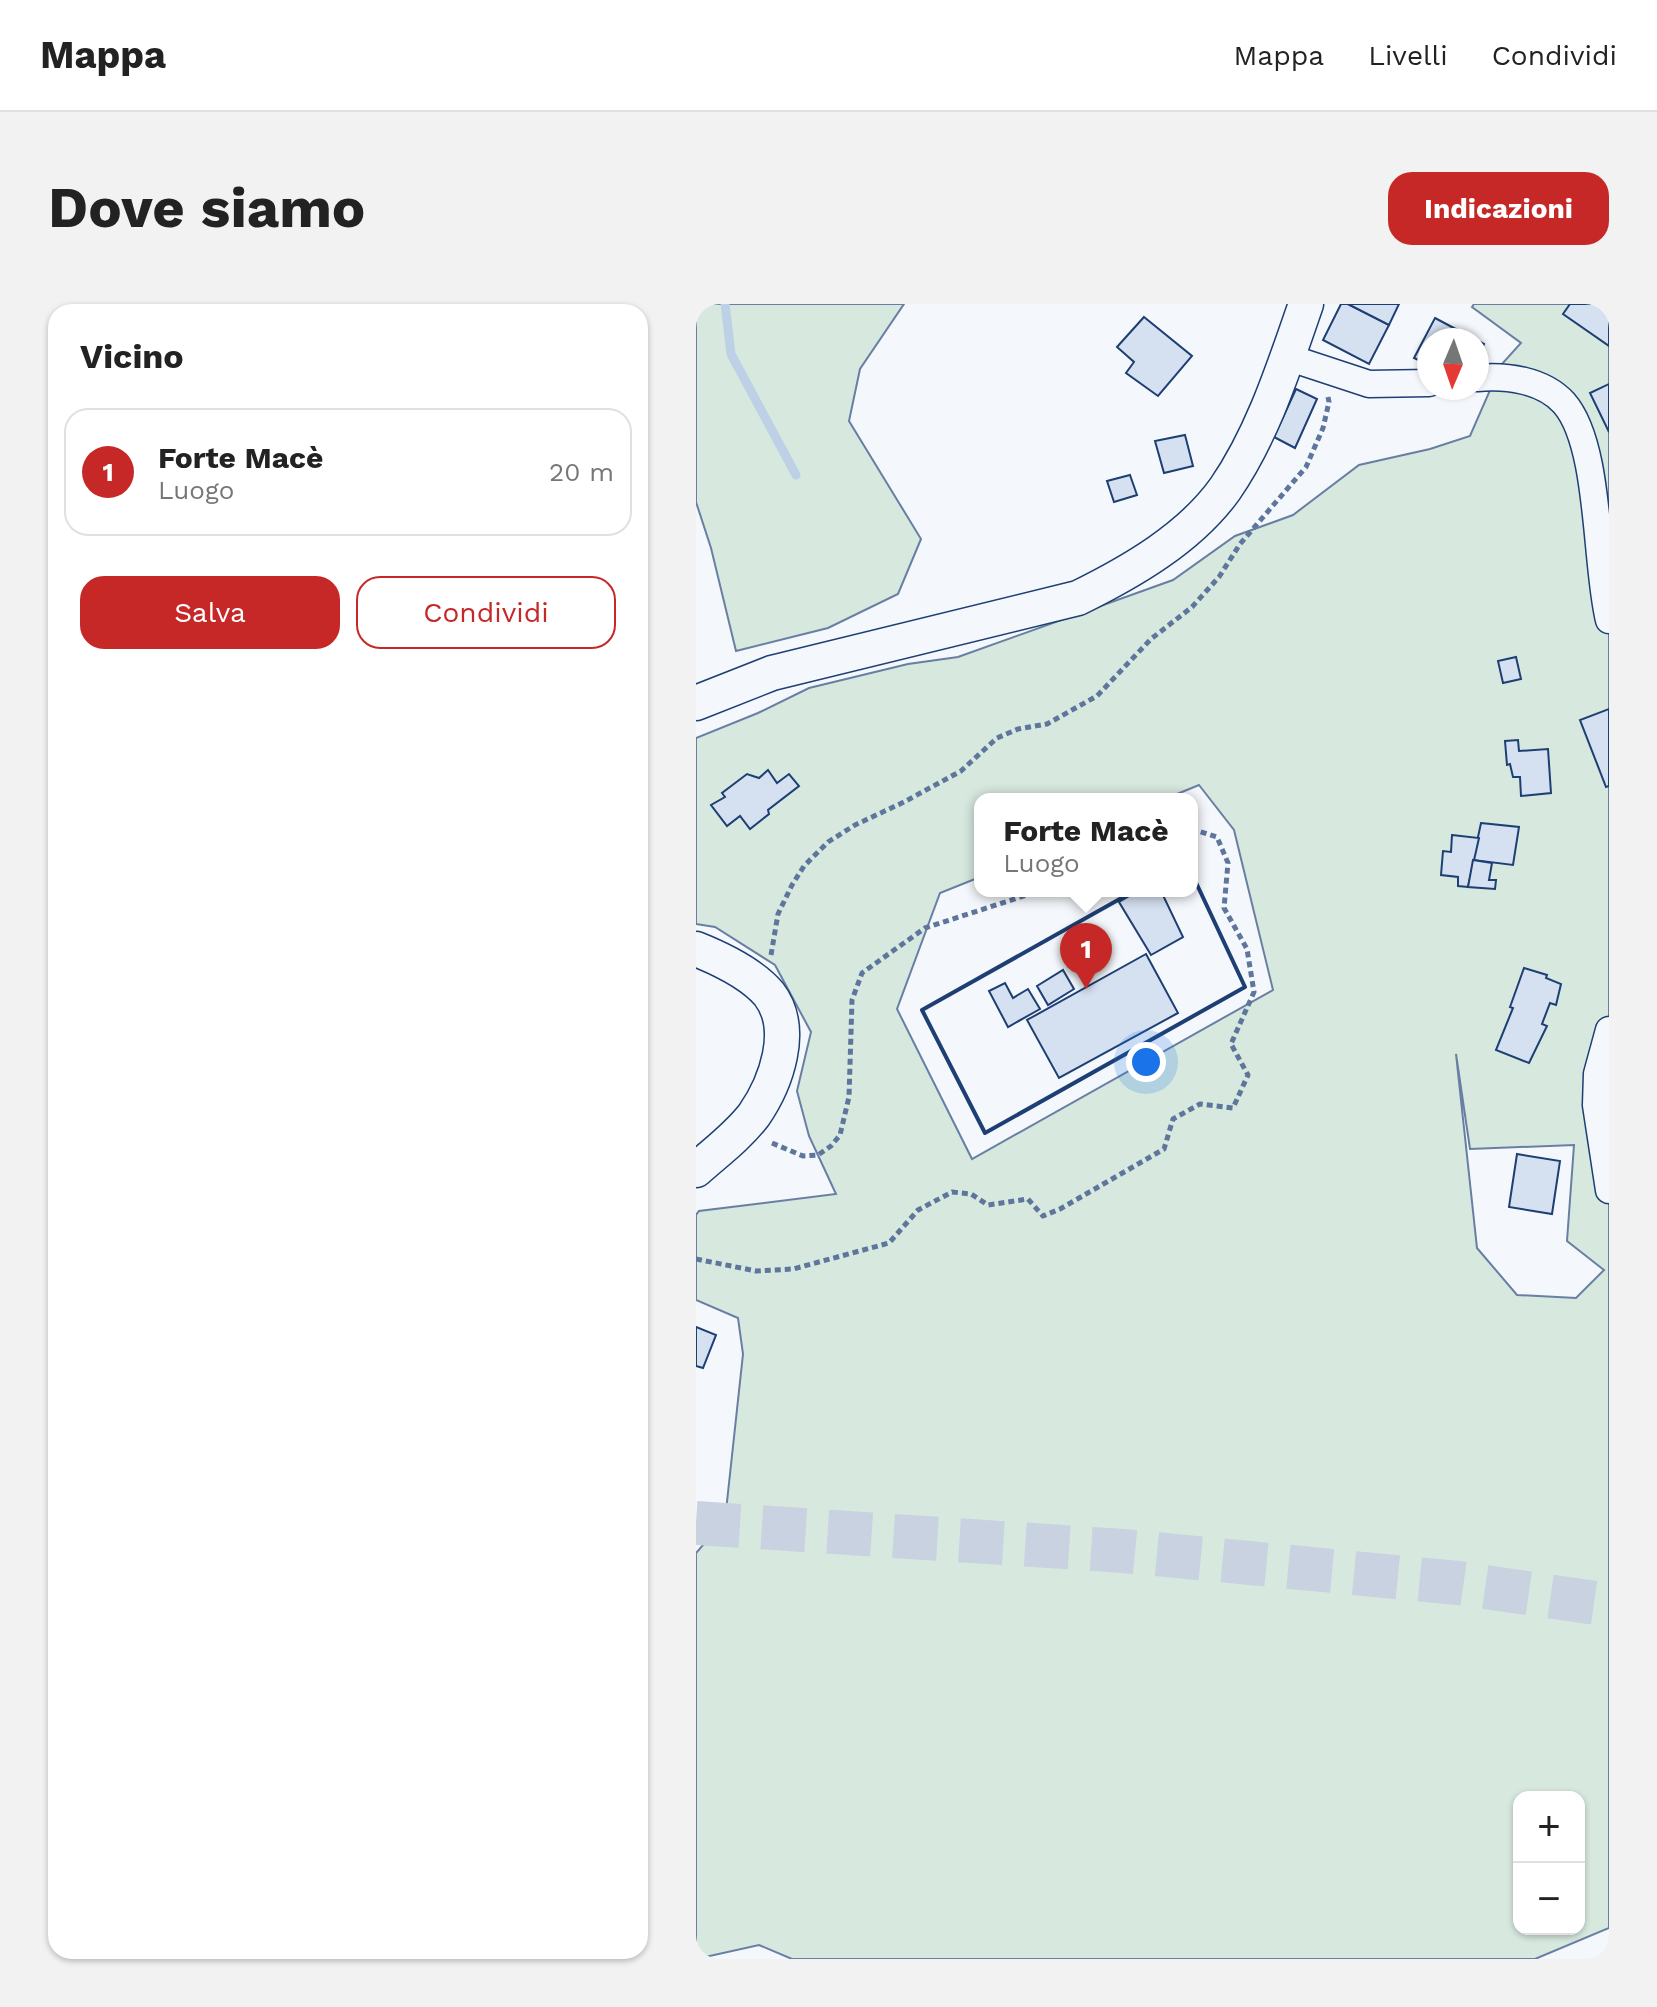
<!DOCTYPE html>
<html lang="it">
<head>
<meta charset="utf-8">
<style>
  :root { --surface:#fff; --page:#f2f2f2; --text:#222; --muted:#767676; --line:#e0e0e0; --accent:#c62828 }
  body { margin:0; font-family:"Work Sans",sans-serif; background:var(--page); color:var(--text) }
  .controls { position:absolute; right:24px; bottom:24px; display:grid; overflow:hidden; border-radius:16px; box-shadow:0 2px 6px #0004 }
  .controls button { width:72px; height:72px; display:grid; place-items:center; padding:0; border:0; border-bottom:2px solid var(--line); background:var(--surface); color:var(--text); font:40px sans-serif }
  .compass { position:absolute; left:721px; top:24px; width:72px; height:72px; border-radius:50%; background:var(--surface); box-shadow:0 2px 6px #0004; rotate:182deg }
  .you { position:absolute; left:450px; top:758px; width:28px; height:28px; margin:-20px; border:6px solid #fff; border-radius:50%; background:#1a73e8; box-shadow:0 0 0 12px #1a73e833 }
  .badge { display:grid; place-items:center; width:52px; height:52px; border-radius:50%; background:var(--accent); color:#fff; font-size:26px; font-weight:700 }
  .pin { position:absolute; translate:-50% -66px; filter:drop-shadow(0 2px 4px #0008) }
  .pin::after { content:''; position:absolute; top:42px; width:28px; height:24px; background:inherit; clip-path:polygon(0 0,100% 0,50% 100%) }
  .popup { position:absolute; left:278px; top:489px; width:224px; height:104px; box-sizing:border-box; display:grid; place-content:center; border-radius:16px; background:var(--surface); filter:drop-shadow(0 2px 6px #0005); font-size:26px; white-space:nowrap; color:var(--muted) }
  .popup b { font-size:30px; color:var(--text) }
  .popup::after { content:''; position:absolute; left:50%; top:100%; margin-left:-16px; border:16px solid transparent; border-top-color:var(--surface) }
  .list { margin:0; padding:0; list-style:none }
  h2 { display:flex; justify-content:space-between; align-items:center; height:104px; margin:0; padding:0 32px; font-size:34px }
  h2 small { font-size:26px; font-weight:400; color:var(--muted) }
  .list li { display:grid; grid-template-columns:52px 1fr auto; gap:24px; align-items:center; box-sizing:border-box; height:128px; margin:0 16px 16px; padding:0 16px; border:2px solid var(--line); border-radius:24px }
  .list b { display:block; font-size:30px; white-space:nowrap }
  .list p { margin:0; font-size:26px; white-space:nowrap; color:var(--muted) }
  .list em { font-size:26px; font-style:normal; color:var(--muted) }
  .actions { display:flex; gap:16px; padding:24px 32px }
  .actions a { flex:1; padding:18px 0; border:2px solid var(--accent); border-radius:24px; text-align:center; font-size:28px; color:var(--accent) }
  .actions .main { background:var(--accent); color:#fff }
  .map { position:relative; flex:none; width:913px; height:1655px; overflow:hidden; border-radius:24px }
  header { display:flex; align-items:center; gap:48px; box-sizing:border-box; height:112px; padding:0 40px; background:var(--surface); border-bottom:2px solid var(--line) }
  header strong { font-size:38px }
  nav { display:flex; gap:44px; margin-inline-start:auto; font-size:28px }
  .intro { display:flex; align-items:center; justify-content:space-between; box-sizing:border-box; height:192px; padding:0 48px }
  h1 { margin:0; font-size:56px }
  .button { padding:20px 36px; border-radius:24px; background:var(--accent); color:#fff; font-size:28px; font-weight:700 }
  main { display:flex; gap:48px; padding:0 48px }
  aside { flex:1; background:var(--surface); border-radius:24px; box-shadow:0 2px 6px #0004 }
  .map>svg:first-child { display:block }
</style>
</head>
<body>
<header>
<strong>Mappa</strong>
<nav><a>Mappa</a><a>Livelli</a><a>Condividi</a></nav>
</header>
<div class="intro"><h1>Dove siamo</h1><a class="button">Indicazioni</a></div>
<main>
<aside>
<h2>Vicino<small></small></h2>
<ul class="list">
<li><span class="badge">1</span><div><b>Forte Macè</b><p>Luogo</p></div><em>20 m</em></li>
</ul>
<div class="actions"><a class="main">Salva</a><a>Condividi</a></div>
</aside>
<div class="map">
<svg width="913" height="1655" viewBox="0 0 913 1655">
  <rect width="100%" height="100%" fill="#f4f7fb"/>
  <g fill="#d7e8df" stroke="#687fa3" stroke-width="2" fill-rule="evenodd">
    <path d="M0,0H208L164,65L153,117L225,235L202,290L132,324L40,347L15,244L0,198Z"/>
    <path d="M778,0H873L913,24V1624L839,1655H96L63,1641L0,1655V1249L29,1216L47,1050L42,1014L0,996V911L3,907L140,890L113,832L101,787L115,728L79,661L19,623L0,620V434L62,409L113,384L212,360L262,353L477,276L539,232L597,211L663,161L734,145L774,132L805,61L825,39L776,3ZM503,481L538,526L577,686L276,855L201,705L244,589L284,573V495H469ZM760,750L774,845L878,841L871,937L908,966L880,994L821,991L781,944ZM823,1493H883V1625H823Z"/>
  </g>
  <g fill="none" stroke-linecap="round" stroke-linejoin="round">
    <path stroke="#bed0e5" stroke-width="9" d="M29,0L35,50L100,171"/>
  </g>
  <g fill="#d5e0f0" stroke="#1d3f73" stroke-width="2">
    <path d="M645,0H652L693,21L673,60L627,36Z"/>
    <path d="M652,0H703L693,21Z"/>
    <path d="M874,0H902L913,7V42L867,10Z"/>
    <path d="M448,13L496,52L462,92L430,69L438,58L421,43Z"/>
    <path d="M739,14L788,40L782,54L781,36H733V61L718,54Z"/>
    <path d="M913,80V128L894,89Z"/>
    <path d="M600,85L621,95L599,144L578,133Z"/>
    <path d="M489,131L497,162L468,169L459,137Z"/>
    <path d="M434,171L441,191L418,198L411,177Z"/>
    <path d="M820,353L825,375L807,379L802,357Z"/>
    <path d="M913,405V482L910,483L884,416Z"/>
    <path d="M822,436L823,447L852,445L855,489L825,492L824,473H817L814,460L811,461L809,437Z"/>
    <path d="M72,466L81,479L93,470L103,482L72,506L73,510L54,525L44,512L31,522L15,501L29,493L26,489L51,470L63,474Z"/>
    <path d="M785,519L823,523L817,561L777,556Z"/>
    <path d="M756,531L783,534L772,583L762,582V573L745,571L747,547L755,548Z"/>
    <path d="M777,556L796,559L793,576H800L799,585L772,583Z"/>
    <path d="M442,587H465L487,633L455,651L423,598Z"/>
    <path d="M450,650L482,709L363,774L331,716Z"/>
    <path d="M828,664L851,671L850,674L865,680L860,701L854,699L846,720L851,722L833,759L800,746L817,704L814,703Z"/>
    <path d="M367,666L378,685L352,701L341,682Z"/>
    <path d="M309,679L317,694L332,685L344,705L312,723L293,687Z"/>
    <path d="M821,850L864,857L856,910L813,903Z"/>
    <path d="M0,1023L20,1031L7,1064L0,1062Z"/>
  </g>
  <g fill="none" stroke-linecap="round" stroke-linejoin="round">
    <path stroke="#c9d2e0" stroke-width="44" stroke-dasharray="44 22" stroke-linecap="butt" d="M0,1219L428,1247L762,1279L913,1301"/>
    <g stroke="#1d3f73" stroke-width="29">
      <g id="minor">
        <path d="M591,53L673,80L733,79"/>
        <path d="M781,74C810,71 847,76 868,99C905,141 899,260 913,316"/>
        <path d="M913,726L901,770L900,801L913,886"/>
      </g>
    </g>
    <g stroke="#1d3f73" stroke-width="37">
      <g id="tertiary">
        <path d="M0,399L76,369L382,294C435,268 494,234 529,185C567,130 588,63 610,0"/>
        <path d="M0,645C25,655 55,669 73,690C100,725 80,779 58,811C42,832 19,849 0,866"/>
      </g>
    </g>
    <g stroke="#5e769c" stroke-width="5" stroke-dasharray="6 4" stroke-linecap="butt">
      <path d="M75,651L82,610L96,581L108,562L132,538L159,521L208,498L265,467L301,434L322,425L351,420L401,392L455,335L496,303L523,273L544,240L610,163L627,124L633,98L632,93"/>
      <path d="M76,839L107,852L122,851L135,842L144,831L153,793L156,696L166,669L229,624L343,587"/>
      <path d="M0,955L60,967L97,965L193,939L222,906L256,888L275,890L292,901L332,895L347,912L364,905L468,845L477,815L504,800L537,804L552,771L535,740L558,688L551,645L528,604L532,559L521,533L502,527L496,530"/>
    </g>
    <use href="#minor" stroke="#f4f7fb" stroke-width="26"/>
    <use href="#tertiary" stroke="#f4f7fb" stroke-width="34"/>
    <path stroke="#1d3f73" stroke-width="4" d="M438,587L226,706L289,829L549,683L496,570"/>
  </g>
</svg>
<div class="controls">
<button>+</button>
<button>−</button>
</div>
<svg class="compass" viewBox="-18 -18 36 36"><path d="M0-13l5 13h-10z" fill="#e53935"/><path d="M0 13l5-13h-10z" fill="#767676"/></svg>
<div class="you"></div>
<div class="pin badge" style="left:390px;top:685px">1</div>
<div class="popup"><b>Forte Macè</b>Luogo</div>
</div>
</main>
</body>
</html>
